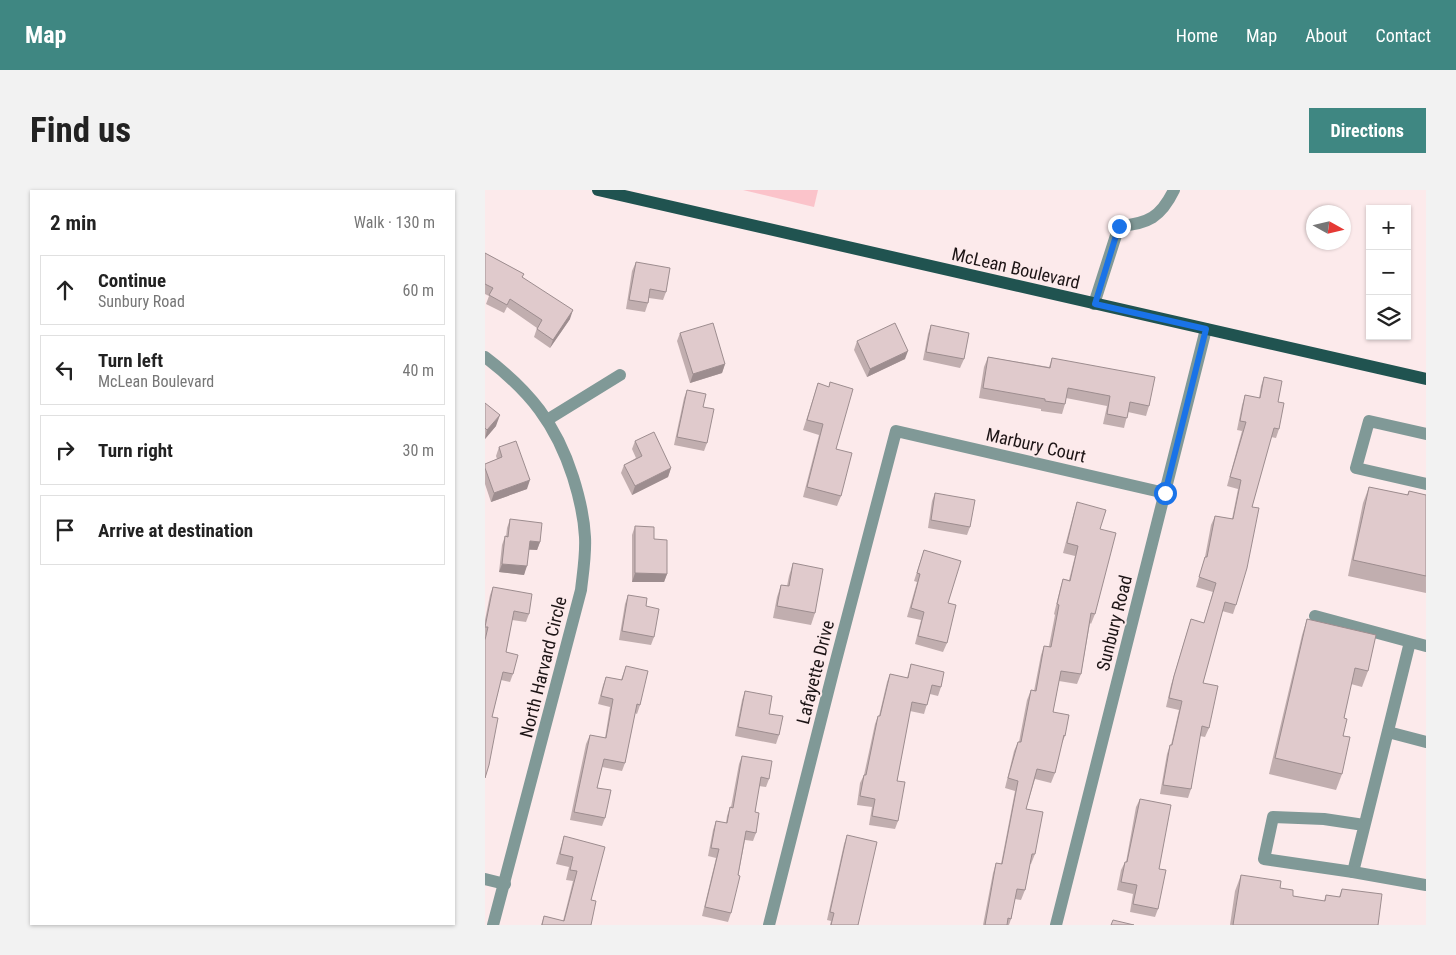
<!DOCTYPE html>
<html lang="en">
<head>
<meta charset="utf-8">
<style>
  :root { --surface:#fff; --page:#f2f2f2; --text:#222; --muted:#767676; --line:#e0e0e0; --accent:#3f8782 }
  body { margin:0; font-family:"Roboto Condensed",sans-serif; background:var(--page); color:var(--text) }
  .controls { position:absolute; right:15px; top:15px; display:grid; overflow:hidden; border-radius:0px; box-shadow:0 1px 4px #0004 }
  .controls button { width:45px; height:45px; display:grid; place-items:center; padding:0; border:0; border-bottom:1px solid var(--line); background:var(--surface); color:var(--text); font:25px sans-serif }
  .compass { position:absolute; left:821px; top:15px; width:45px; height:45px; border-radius:50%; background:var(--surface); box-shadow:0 1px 4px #0004; rotate:98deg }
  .stop { position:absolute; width:15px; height:15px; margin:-11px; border:4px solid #1a73e8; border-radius:50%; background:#fff }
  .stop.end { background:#1a73e8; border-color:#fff; box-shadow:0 1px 5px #0008 }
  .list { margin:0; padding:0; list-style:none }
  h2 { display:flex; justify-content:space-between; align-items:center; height:65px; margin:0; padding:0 20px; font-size:21px }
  h2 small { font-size:16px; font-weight:400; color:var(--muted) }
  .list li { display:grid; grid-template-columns:32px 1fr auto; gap:15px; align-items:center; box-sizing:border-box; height:70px; margin:0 10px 10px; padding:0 10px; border:1px solid var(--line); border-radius:0px }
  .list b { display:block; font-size:19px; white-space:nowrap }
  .list p { margin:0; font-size:16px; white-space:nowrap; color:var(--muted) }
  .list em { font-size:16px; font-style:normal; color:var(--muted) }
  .icon { flex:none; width:28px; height:28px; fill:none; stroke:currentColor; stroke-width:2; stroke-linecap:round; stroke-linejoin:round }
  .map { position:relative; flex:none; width:941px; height:735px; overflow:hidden; border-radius:0px }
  header { display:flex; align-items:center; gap:30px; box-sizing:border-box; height:70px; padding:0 25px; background:var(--accent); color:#fff }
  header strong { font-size:24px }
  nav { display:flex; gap:28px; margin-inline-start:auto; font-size:18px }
  .intro { display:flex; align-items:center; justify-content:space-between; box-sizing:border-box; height:120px; padding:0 30px }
  h1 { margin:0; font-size:35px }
  .button { padding:12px 22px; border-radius:0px; background:var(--accent); color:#fff; font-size:18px; font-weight:700 }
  main { display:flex; gap:30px; padding:0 30px }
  aside { flex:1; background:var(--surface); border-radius:0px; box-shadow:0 1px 4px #0004 }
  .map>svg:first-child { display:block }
</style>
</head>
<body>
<header>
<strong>Map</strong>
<nav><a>Home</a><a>Map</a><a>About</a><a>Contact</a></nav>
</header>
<div class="intro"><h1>Find us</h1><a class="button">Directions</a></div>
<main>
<aside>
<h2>2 min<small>Walk · 130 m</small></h2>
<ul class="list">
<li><svg class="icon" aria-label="ahead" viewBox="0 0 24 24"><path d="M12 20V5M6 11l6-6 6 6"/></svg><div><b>Continue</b><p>Sunbury Road</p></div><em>60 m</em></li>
<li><svg class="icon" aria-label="left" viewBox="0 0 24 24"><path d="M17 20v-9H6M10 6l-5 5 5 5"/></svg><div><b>Turn left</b><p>McLean Boulevard</p></div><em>40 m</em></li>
<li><svg class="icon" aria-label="right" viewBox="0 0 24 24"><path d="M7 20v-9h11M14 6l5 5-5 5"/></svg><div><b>Turn right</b></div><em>30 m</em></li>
<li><svg class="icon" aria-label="arrive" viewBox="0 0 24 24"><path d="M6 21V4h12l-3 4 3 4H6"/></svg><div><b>Arrive at destination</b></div></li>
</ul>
</aside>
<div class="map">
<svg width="941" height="735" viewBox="0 0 941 735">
  <rect width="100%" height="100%" fill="#fceaeb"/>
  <path fill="#fbc3ca" d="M258,0H333L329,17Z"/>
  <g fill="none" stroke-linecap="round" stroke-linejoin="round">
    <g stroke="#809997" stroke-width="12">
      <path d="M609,114L634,36C663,34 676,27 689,0"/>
      <path d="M0,167C45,201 71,234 88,287C94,306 99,327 100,347C101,365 98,382 96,400L8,735"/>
      <path d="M62,230L135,185"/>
      <path d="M941,244L884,231L871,278L941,294"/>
      <path d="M830,426L941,456"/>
      <path d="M903,542L941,552"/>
      <path d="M879,635L839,629L788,627L779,669L868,682L925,452"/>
      <path d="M868,682L941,695"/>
      <path d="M0,689L20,694"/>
      <path d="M284,735L349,478L411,241L680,303"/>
      <path d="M571,735L721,139"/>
    </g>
    <path stroke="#205350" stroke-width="12" d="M113,0L941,189"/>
  </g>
  <g fill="#c1aeaf">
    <path d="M0,63L39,84L37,87L85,129L65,158L49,147L52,138L22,117L19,123L1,114L4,106L0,104Z"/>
    <path d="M151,72L181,102L178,110L164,108L163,113L160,122L141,119L147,81Z"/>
    <path d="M446,135L479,169L475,178L438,170L443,144Z"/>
    <path d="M195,143L240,174L237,183L205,193L192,151Z"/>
    <path d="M372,151L420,169L382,187L369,160Z"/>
    <path d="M503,167L564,177L567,168L664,216L661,226L643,222L639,238L618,234L622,216L581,208L580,214L577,224L556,221V219L494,208L499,177Z"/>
    <path d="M779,187L793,212L794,239L791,248L786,247L767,317L751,415L748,424L737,421L718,493L724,538L720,547L715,546L706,599L703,608L675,604L682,564L685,555H686L694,520L681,517L686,495L706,429L719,433L728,402L711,397L720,367L726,335L730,326L747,329L753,299L742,296L757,241L752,240L757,215L760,205L774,208L776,196Z"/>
    <path d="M333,193L351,259L356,306L352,316L318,307L334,245L318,240Z"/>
    <path d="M202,200L218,217L222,253L219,261L189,255L199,208Z"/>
    <path d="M0,213L11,236L0,249Z"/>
    <path d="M150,251L186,278L183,287L147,305L136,283L139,275L151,268L147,259Z"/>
    <path d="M14,257L42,299L6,312L0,294V274L12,269L11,266Z"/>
    <path d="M884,297L922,305L924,301L941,305V403L863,386L878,313Z"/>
    <path d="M450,303L485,337L482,345L443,338L447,311Z"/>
    <path d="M592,312L615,339L610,424L606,434L605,433L596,484L592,494L574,491L568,522L580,546L576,555L570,583L566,593L550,589L541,619L550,664L546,674H545L540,700L536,710L530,709L526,729L524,735H498L508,683L511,673L516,674L530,601L520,598L529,561L533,552H534L542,510L546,500L549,501L556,465L559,456H564L570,425L569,424L575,399L578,389L584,390L590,366L578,363L589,322Z"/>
    <path d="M25,329L55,352L52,360H44L39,385L14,382L17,355L20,346L21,347L22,338Z"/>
    <path d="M150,336L169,349L182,384L179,392H147V345Z"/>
    <path d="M439,360L463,413L462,453L458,462L430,454L436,430L422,427L432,392L429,391Z"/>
    <path d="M308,373L330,423L326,435L288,428L292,407L296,395L302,396L304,386Z"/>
    <path d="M8,397L44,424L41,432L27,430L21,462L28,484L25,492L16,490L7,527L0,588V430L5,405Z"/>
    <path d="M143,405L161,416L169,447L166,455L134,450L140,414Z"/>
    <path d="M822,429L883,481L877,497L866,494L859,528L857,584L851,600L784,584L817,445Z"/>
    <path d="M426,474L456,497L453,506L445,504L439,524L425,521L412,591L413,631L410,639L384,635L387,617L372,615L375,593L379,585L390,534L393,526H394L402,492L405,484L422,488Z"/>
    <path d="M141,476L155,515L152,524L150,523L140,573L137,581L117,577L112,598L120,628L117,636L85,630L101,554L105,545L120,548L125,517L113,514L118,495L121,487L136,490Z"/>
    <path d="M260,501L284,524L294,545L291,554L250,546L257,510Z"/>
    <path d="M257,566L284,589L281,597L274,596L270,622L271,643L268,651L260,650L246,723L243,732L217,726L231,668L223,666L228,640L231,631L241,633L242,626L245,617H246L254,574Z"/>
    <path d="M655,609L674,679L673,719L670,727L645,722L648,704L632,700L636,680L640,672H641L651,617Z"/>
    <path d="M362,645L373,735H345L346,731L342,730L359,654Z"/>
    <path d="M79,646L106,710V735H56L59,726L78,731L88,691L81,690L84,677L71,674L76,656Z"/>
    <path d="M756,685L808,706L839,711L841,705L854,707L857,699L893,735H745L750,701Z"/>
  </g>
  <g fill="#9d8d8f">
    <path d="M88,120L85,129L65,158L68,150Z"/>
    <path d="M423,161L420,169L382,187L385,179Z"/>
    <path d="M240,174L237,183L205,193L208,184Z"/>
    <path d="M15,225L11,236L0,249L2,240Z"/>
    <path d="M186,278L183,287L147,305L150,296Z"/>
    <path d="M45,290L42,299L6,312L9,303Z"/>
    <path d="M45,351L55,352L52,360L42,359Z"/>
    <path d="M17,374L42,376L39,385L14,382Z"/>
    <path d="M150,383L182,384L179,392H147Z"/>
  </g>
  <g fill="#e0cacc" stroke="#9d8d8f">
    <path d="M0,63L39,84L37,87L88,120L68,150L52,139L57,130L25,109L22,115L4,105L8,98L0,94Z"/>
    <path d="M151,72L185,78L181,102L165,99L163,113L144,110Z"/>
    <path d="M228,133L240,174L208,184L195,143Z"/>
    <path d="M410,133L423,161L385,179L372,151Z"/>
    <path d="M446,135L484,143L479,169L441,162Z"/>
    <path d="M503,167L565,178L567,168L670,187L664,216L645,212L642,228L622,224L625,206L583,198L580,214L560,211V209L498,198Z"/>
    <path d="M779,187L797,191L793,212L799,213L794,239L789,238L767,317L774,318L762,378L751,415L740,412L718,493L733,496L724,538L717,536L706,599L678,595L685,555H687L697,511L684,508L689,486L706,429L719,433L731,393L714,387L720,367H722L730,326L748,329L756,290L745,287L761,232L755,231L760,205L775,208Z"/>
    <path d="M345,192L368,199L351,259L367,263L356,306L322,297L338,234L322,230L333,193L344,197Z"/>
    <path d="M202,200L221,204L218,217L229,219L222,253L192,247Z"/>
    <path d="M0,213L15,225L2,240L0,238Z"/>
    <path d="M169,242L186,278L150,296L139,275L157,266L150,251Z"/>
    <path d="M31,251L45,290L9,303L0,278V274L17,267L14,257Z"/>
    <path d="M884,297L923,305L924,301L941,305V386L868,370Z"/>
    <path d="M450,303L490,310L485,337L446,330Z"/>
    <path d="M592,312L621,320L615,339L631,343L610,424L606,423L596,484L576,481L568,522L584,525L580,546L579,545L570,583L552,579L541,619L558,622L550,664H547L540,700L532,699L526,729L523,728L522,735H500L511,673L517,674L533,591L523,588L533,552H536L546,500L551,501L559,456L566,457L574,415L572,414L578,389L585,391L593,356L582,353Z"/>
    <path d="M25,329L57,333L55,352L45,351L42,376L17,374L20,346L23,347Z"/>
    <path d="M150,336L169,337V349L182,350V384L150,383Z"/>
    <path d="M439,360L476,371L463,413L471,415L462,453L433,446L439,422L426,418L435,384L432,383Z"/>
    <path d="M308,373L338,379L330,423L292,416L296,395L304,396Z"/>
    <path d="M8,397L47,404L44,424L29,421L21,462L33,465L28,484L18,482L7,527L13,528L4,575L0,588V450L3,437H0Z"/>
    <path d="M143,405L162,408L161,416L174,419L169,447L137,441Z"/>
    <path d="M822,429L891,445L883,481L870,478L859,528L862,529L858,546L865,547L857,584L790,568Z"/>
    <path d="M426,474L459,482L456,497L447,495L442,515L427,512L412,591L420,592L413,631L387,626L390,609L375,606L379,585H381L393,526H395L405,484L423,488Z"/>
    <path d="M141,476L163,481L155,515L152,514L140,573L119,569L112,598L126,600L120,628L89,622L105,545L121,548L128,509L116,506L121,487L137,490Z"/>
    <path d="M260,501L287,506L284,524L298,526L294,545L253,537Z"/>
    <path d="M257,566L287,571L284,589L276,587L270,622L274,623L271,643L261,641L253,685L255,686L246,723L220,717L234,659L226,658L231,631L242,633L245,617L248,618Z"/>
    <path d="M655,609L686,615L674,679L681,680L673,719L648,714L652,695L636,692L640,672H642Z"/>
    <path d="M362,645L392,652L373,735H346L349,723L345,722Z"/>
    <path d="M79,646L120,657L106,710L111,711L106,735H57L59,726L79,731L92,681L85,680L88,667L75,664Z"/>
    <path d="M756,685L796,691L795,698L808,700V706L840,711L841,705L855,707L857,699L897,704L893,735H748Z"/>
    <path d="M628,730L649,735H626Z"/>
  </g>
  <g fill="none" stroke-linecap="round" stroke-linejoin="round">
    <path stroke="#1a73e8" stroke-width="6" d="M634,36L610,114L721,139L680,303"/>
  </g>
  <g text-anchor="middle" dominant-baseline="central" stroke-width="4" stroke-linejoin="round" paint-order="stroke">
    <g font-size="18" fill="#1c1415" stroke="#fceaeb">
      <text transform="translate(531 78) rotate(13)">McLean Boulevard</text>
      <text transform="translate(551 255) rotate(13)">Marbury Court</text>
      <text transform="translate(629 433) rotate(-76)">Sunbury Road</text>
      <text transform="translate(58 477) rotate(-76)">North Harvard Circle</text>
      <text transform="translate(330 482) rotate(-76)">Lafayette Drive</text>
    </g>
  </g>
</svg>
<div class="controls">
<button>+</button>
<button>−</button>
<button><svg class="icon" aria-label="layers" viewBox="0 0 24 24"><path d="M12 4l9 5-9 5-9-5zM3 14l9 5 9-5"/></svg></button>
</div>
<svg class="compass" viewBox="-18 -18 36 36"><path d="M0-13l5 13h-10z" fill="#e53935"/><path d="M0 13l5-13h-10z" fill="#767676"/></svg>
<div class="stop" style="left:680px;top:303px"></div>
<div class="stop end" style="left:634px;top:36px"></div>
</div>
</main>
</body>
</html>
